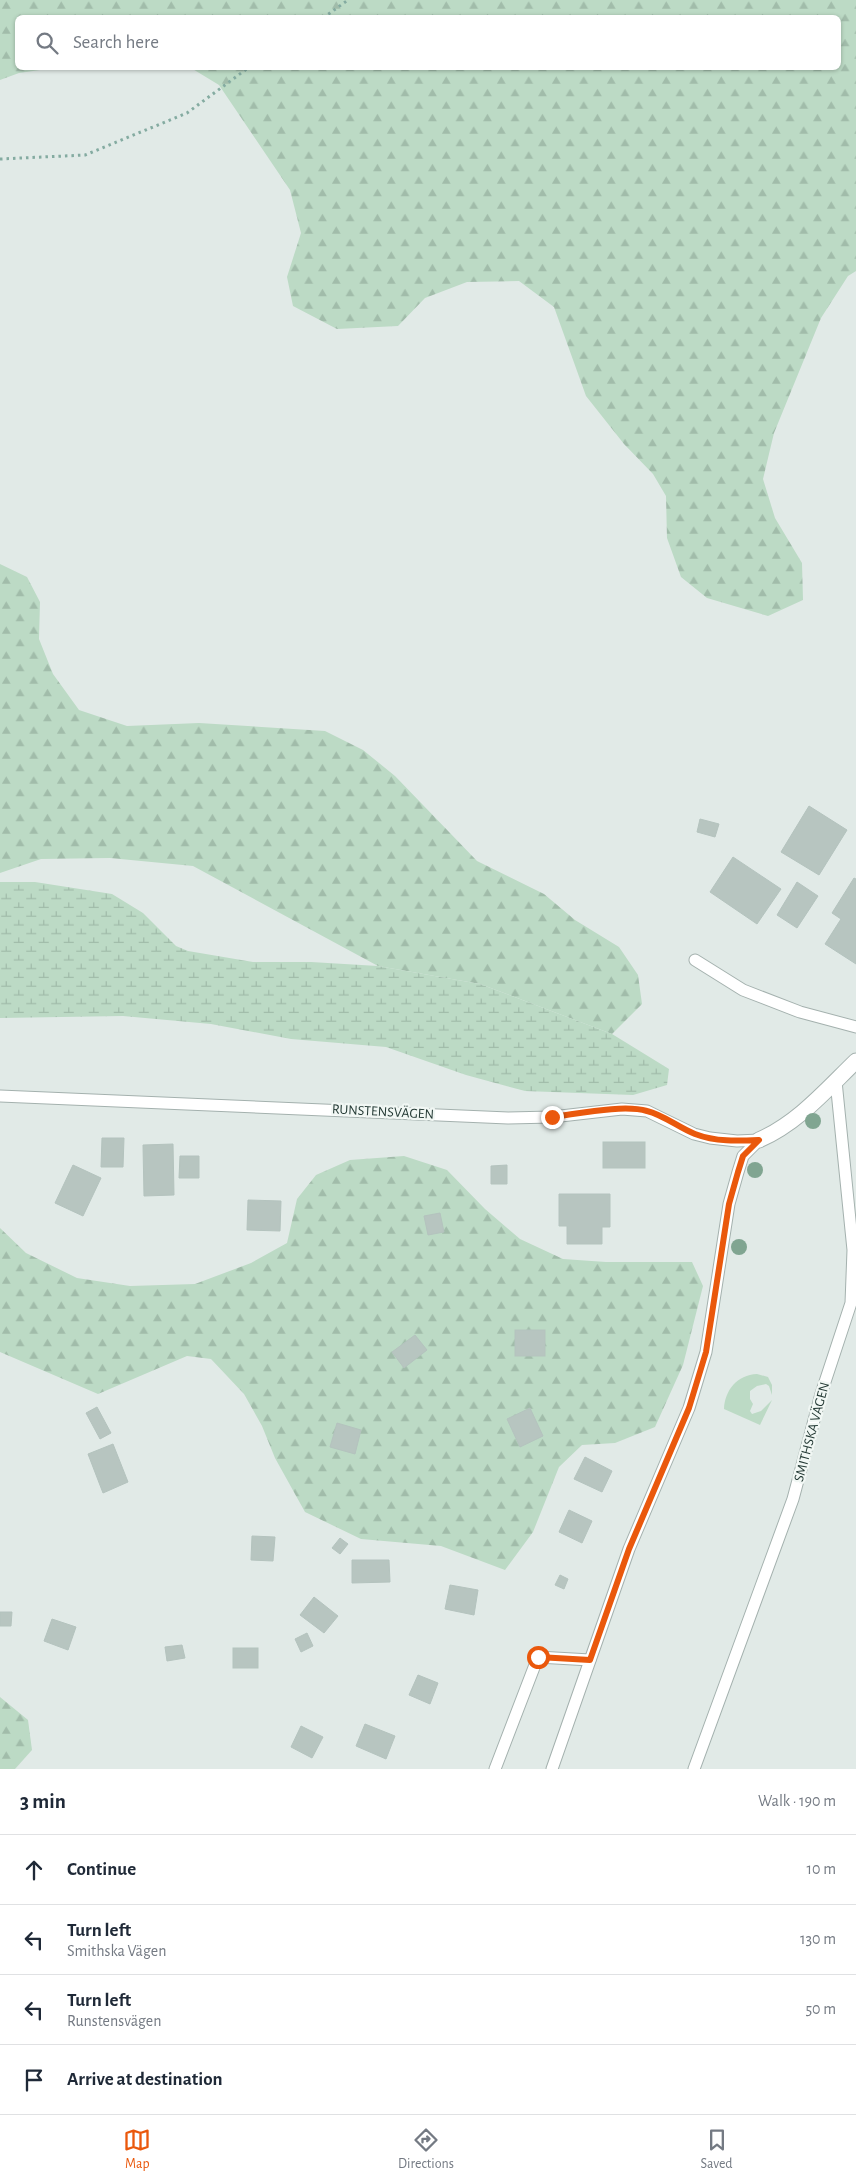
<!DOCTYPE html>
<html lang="en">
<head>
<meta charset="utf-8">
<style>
  :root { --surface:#fff; --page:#f2f2f3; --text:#1f2937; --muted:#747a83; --line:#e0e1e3; --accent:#ea580c }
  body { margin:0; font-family:"Alegreya Sans",sans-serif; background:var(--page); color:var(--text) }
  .stop { position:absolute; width:15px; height:15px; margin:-11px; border:4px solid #ea580c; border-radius:50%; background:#fff }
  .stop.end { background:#ea580c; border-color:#fff; box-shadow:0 1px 5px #0008 }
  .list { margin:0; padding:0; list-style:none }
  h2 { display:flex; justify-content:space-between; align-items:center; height:65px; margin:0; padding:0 20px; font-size:21px }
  h2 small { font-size:16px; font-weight:400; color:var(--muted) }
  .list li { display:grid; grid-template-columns:32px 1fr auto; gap:15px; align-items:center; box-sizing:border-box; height:70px; padding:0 20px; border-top:1px solid var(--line) }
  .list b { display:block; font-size:19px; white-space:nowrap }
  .list p { margin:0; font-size:16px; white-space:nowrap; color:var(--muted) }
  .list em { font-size:16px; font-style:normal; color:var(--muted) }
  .icon { flex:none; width:28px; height:28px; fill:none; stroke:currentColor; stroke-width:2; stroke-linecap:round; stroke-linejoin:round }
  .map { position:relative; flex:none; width:856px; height:1769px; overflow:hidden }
  .search { position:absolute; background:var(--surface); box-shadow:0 1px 4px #0004; left:15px; right:15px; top:15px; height:55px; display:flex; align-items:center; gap:12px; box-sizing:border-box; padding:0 18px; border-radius:8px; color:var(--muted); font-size:19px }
  .sheet { height:345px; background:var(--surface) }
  nav { display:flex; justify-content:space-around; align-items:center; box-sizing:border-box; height:70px; border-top:1px solid var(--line); background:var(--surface); font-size:14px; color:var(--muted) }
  nav a { display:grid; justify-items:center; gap:2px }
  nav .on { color:var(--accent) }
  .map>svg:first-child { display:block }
</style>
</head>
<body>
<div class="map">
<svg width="856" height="1769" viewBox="0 0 856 1769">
  <defs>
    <pattern id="forest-firs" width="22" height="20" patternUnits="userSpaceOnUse" patternTransform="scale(1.25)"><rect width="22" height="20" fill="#bcdac5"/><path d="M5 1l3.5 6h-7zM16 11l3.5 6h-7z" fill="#a1bcaa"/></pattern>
    <pattern id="wetland-marsh" width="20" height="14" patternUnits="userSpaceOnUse" patternTransform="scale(1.25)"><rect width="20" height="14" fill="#bcdac5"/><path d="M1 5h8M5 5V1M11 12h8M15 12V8" fill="none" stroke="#a1bcaa"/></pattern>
  </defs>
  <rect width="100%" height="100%" fill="#e1eae7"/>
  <path fill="#bcdac5" d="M757,1374L768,1377L772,1385V1395L769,1386L766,1384L757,1386L750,1391V1399L753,1404L750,1411L752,1414L761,1411L772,1400L760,1425L724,1409C725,1390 737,1375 757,1374Z"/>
  <g fill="url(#forest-firs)">
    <path d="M0,0H856V271L848,276L821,318L774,433L763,479L775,518L802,563L803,600L768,616L707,598L681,577L667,538L666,496L653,474L624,444L586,396L554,307L519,281L467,282L425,298L398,326L337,329L293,306L287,277L301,233L290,190L219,85L191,68H838V18H18V68H54L19,73L0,80Z"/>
    <path d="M0,564L27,577L40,602L39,639L53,674L79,710L127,726L199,723L325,731L363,750L395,776L477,861L544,894L575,920L619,947L638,975L642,1004L612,1034L480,984L378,966L193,866L110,858L41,859L0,873Z"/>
    <path d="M404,1156L447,1170L485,1209L520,1239L563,1259L606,1262H692L703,1286L683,1365L655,1427L615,1443L582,1445L559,1467L533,1532L505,1570L441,1546L361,1539L305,1512L275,1458L262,1426L244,1394L211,1359L187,1356L98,1394L0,1352V1228L26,1253L77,1278L130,1286L195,1284L251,1263L287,1243L297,1199L316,1175L350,1160Z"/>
    <path d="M0,1697L28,1720L32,1750L15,1769H0Z"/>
  </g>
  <path fill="url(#wetland-marsh)" d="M0,882H35L112,894L143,913L176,946L188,951L253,962H311L378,966L480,984L612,1034L669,1069L667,1085L633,1095L525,1091L466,1075L386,1047L291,1039L211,1024L123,1016L0,1018Z"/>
  <g fill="#b7c5c0" stroke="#b4c3be">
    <path d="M809,806L847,830L819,875L781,852Z"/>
    <path d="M700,819L719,824L715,837L697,832Z"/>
    <path d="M733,857L781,889L757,924L710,892Z"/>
    <path d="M854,878L856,879V964L825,944L841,919L832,913Z"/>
    <path d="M797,882L818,896L797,928L777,915Z"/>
    <path d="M102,1138H124L123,1167H101Z"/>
    <rect x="603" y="1142" width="42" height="26"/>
    <path d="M173,1144L174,1195L144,1196L143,1145Z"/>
    <path d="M180,1156H199V1178H179Z"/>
    <path d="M73,1165L101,1178L83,1216L55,1203Z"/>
    <path d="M507,1165V1184H491V1166Z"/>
    <path d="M559,1194H610V1227H602V1244H567V1226H559Z"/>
    <path d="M248,1200L281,1201L280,1231L247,1230Z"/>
    <path d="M440,1213L444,1232L428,1235L424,1216Z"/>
    <rect x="515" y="1330" width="30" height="26"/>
    <path d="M415,1335L427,1350L404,1368L392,1352Z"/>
    <path d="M97,1407L111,1433L100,1439L86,1413Z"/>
    <path d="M530,1408L543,1436L520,1447L507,1419Z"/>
    <path d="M337,1423L361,1430L355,1454L330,1447Z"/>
    <path d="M113,1444L128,1482L103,1493L88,1454Z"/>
    <path d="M585,1457L612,1471L602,1492L574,1479Z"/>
    <path d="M569,1510L592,1521L582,1543L559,1532Z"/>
    <path d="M252,1536L275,1537L273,1561L251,1560Z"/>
    <path d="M340,1538L348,1544L340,1554L332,1548Z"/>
    <path d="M352,1560H389L390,1582L352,1583Z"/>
    <path d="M560,1575L568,1579L564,1589L555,1585Z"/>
    <path d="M450,1585L478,1590L474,1615L445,1609Z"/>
    <path d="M314,1597L338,1616L324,1633L300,1615Z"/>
    <path d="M0,1612H12L11,1626H0Z"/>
    <path d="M52,1619L76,1627L68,1650L44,1641Z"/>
    <path d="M307,1633L313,1646L301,1652L295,1639Z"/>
    <path d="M182,1645L185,1658L167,1661L165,1647Z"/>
    <rect x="233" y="1648" width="25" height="20"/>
    <path d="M418,1675L438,1683L430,1704L409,1695Z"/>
    <path d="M365,1724L395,1736L386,1759L356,1746Z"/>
    <path d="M301,1726L323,1737L312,1758L291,1747Z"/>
  </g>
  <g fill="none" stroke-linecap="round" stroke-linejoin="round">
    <g stroke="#a4b1ae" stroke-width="13">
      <g id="service">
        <path d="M695,960L743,990L800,1012L856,1027"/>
        <path d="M0,1096L508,1118L552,1117L622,1109L647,1111L694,1134L710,1138L737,1141L759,1140"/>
        <path d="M495,1769L538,1657L590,1660"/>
        <path d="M552,1769L629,1549L689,1408L706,1352L729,1204L738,1172L743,1156L759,1140"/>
        <path d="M694,1769L793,1499L821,1394L851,1303L853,1250L836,1081"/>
      </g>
    </g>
    <g stroke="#a4b1ae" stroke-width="17">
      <path id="minor" d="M759,1140C798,1123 826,1090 856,1061"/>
    </g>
    <g stroke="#84aba1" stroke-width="3" stroke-dasharray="2.5 4" stroke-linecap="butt">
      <path d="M323,18L348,0"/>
      <path d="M0,159L85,155L187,113L248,68"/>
    </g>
    <use href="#service" stroke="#fff" stroke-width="11"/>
    <use href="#minor" stroke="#fff" stroke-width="15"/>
  </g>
  <g fill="#80a591">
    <circle cx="813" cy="1121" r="8"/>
    <circle cx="755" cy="1170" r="8"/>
    <circle cx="739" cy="1247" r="8"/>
  </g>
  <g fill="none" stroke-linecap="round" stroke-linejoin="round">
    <path stroke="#ea580c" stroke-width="6" d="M538,1657L590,1660L629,1549L689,1408L706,1352L729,1204L738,1172L743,1156L759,1140C737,1141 716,1142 695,1134C679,1128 664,1115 647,1111C623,1104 577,1114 552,1117"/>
  </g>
  <g text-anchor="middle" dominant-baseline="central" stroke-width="4.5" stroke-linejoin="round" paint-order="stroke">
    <g font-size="14" fill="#233934" stroke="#f1f7f4">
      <text transform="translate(383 1112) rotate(3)">RUNSTENSVÄGEN</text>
      <text transform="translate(812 1432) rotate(-75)">SMITHSKA VÄGEN</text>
    </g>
  </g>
</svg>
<div class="stop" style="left:538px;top:1657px"></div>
<div class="stop end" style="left:552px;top:1117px"></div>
<div class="search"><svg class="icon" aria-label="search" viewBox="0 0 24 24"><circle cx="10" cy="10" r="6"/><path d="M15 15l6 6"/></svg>Search here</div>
</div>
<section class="sheet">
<h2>3 min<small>Walk · 190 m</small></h2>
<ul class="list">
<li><svg class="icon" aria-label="ahead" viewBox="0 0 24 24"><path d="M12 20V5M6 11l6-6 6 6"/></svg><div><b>Continue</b></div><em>10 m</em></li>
<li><svg class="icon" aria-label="left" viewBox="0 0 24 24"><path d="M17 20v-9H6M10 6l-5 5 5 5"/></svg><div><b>Turn left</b><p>Smithska Vägen</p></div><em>130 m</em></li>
<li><svg class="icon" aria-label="left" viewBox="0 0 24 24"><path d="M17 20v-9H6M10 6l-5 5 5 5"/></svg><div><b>Turn left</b><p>Runstensvägen</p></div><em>50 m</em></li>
<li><svg class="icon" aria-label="arrive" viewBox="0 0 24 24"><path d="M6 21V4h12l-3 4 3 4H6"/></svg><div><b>Arrive at destination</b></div></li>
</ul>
</section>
<nav>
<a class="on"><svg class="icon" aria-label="map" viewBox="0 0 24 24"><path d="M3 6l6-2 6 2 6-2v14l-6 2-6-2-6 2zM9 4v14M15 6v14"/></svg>Map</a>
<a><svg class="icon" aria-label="directions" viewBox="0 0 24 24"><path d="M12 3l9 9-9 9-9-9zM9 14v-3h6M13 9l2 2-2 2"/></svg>Directions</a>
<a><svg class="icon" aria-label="saved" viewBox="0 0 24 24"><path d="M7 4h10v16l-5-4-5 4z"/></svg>Saved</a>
</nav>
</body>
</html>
